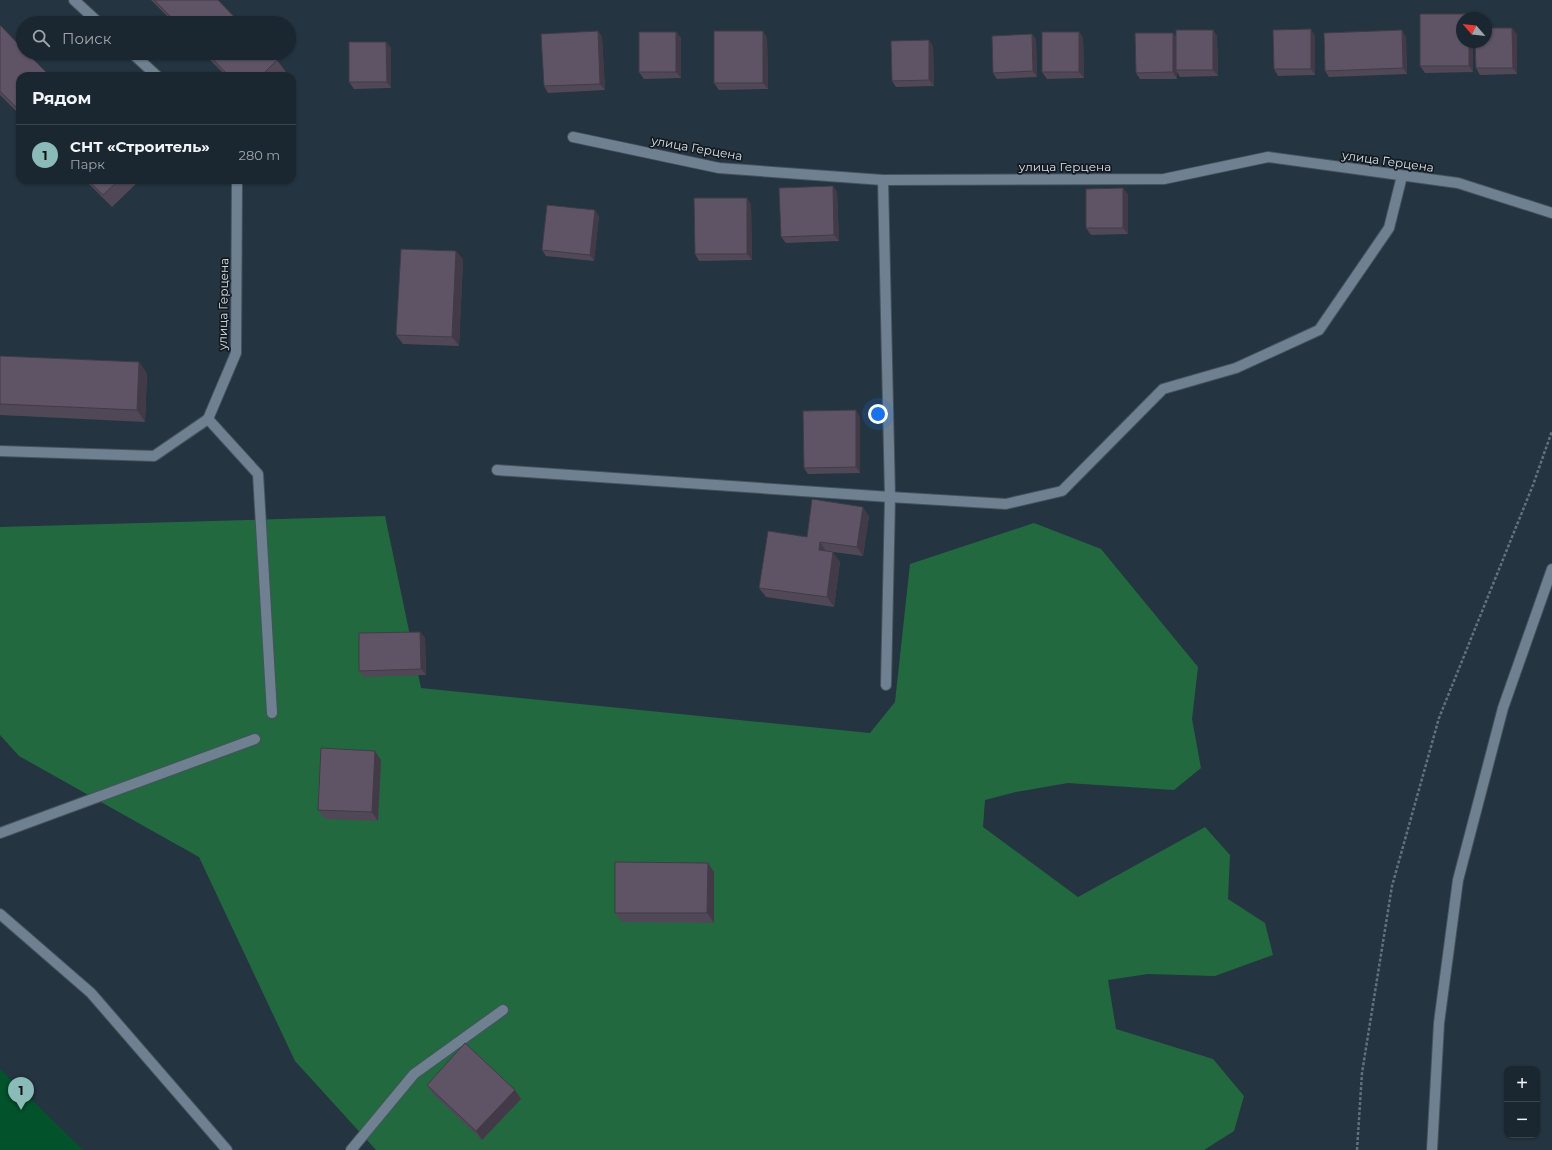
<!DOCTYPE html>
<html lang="ru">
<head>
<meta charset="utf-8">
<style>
  :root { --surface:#1b2730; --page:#242f38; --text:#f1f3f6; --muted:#a0a5ab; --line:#39444c; --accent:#8bbbb9 }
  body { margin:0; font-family:Montserrat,sans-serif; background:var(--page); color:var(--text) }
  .controls { position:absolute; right:12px; bottom:12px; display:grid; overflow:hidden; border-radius:8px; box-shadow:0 1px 3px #0004 }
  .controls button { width:36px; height:36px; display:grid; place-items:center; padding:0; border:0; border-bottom:1px solid var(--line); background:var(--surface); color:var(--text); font:20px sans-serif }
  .compass { position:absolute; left:1456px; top:12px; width:36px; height:36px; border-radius:50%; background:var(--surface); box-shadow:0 1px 3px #0004; rotate:298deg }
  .you { position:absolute; left:878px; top:414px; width:14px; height:14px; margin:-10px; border:3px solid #fff; border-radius:50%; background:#1a73e8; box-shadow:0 0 0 6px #1a73e833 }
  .badge { display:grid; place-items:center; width:26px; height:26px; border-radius:50%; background:var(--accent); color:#111; font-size:13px; font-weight:700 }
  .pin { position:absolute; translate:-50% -33px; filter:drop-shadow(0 1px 2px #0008) }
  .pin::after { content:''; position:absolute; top:21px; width:14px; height:12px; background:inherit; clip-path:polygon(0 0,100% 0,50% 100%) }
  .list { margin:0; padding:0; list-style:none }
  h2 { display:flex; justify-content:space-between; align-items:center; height:52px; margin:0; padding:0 16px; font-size:17px }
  h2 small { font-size:13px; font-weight:400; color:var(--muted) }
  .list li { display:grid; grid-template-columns:26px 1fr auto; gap:12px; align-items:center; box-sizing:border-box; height:60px; padding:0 16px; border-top:1px solid var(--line) }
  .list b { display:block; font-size:15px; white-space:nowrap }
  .list p { margin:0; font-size:13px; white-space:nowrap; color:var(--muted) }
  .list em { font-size:13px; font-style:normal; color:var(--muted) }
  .icon { flex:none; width:22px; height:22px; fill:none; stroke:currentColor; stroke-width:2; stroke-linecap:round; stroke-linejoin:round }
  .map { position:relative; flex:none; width:1552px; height:1150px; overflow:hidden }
  .search { position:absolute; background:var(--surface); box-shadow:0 1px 3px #0004; left:16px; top:16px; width:280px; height:44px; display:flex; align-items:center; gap:10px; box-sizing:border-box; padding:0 14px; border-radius:22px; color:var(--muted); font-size:15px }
  .panel { position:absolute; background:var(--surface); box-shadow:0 1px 3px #0004; left:16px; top:72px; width:280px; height:112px; border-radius:12px }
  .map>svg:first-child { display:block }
</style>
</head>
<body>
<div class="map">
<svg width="1552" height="1150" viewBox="0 0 1552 1150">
  <rect width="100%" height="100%" fill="#243440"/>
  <path fill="#02532c" d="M0,1069L83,1150H0Z"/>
  <path fill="#236940" d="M385,516L421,688L870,733L895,702L910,564L1034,523L1101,549L1198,667L1192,719L1201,768L1174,790L1068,783L1016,792L985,800L983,827L1078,897L1205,827L1230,855L1228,899L1265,923L1273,955L1215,976L1148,974L1108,980L1116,1029L1213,1059L1244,1096L1234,1131L1204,1150H376L295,1061L199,857L19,756L0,735V527Z"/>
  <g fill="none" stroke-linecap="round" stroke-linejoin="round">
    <g stroke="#45525d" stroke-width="12">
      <g id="service">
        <path d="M208,419L258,474L272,713"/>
        <path d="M890,497L1006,504L1062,491L1163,389L1236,368L1319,330L1389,228L1402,176"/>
        <path d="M0,833L255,739"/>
        <path d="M0,914L91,993L227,1150"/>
        <path d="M351,1150L414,1074L503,1010"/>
      </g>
    </g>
    <g stroke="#45525d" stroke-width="12">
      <g id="minor">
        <path d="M74,0L99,23"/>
        <path d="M132,53L157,76"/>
        <path d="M573,137L719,168L883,180L1164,179L1268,157L1458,183L1552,213"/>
        <path d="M883,180L890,497L886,685"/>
        <path d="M0,451L154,456L208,419L236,353L237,180"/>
        <path d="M497,470L890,497"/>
      </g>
    </g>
    <g stroke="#45525d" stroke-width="12">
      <path id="tertiary" d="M1432,1150L1439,1023L1458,880L1503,708L1552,569"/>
    </g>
    <path stroke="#64717c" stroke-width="2.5" stroke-dasharray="3 2" stroke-linecap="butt" d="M1357,1150L1362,1073L1392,886L1439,718L1533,485L1552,431"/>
    <use href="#service" stroke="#6f8190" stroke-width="10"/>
    <use href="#minor" stroke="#6f8190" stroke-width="10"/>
    <use href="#tertiary" stroke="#6f8190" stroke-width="10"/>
  </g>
  <g fill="#514857">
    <path d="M151,0H218L240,23H174Z"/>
    <path d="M1468,14L1473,72L1425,73L1420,66Z"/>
    <path d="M0,25L20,76V115L0,95Z"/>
    <path d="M1213,30L1217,36L1218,76L1180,77L1177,72V79H1140L1136,73L1173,33L1176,37Z"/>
    <path d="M598,31L602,37L605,90L548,93L544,86Z"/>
    <path d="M676,32L681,38V78L644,79L639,72Z"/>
    <path d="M1079,32L1083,38L1084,78L1047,79L1042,72Z"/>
    <path d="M1032,34L1036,40L1037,77L997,79L993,73Z"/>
    <path d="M1517,34V74L1480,75L1476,68Z"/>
    <path d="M1315,36V75L1278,76L1274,69Z"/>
    <path d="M767,37L768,89L719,90L714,83Z"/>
    <path d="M1406,37L1407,74L1329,77L1325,71Z"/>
    <path d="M386,42L391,48V88L354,89L349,82Z"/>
    <path d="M933,46L934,86L896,87L892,81Z"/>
    <path d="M203,53H270L277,60L286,72L282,76H226Z"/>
    <path d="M85,180H140L112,207Z"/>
    <path d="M833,186L837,192L839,241L786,243L781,237Z"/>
    <path d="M1123,188L1128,195V234L1091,235L1086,228Z"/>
    <path d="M751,204L752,260L699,261L695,254Z"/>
    <path d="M599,216L594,261L546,256L542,250Z"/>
    <path d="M456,251L463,260L459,346L403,344L396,335Z"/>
    <path d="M0,356L139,362L147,374L145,422L0,415Z"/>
    <path d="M860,417V473L808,474L804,468Z"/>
    <path d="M869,516L863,556L826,551L840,562L834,607L766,597L759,588L807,537Z"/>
    <path d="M420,632L425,638L426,675L364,677L359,671Z"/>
    <path d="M381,760L378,821L325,819L318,810Z"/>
    <path d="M708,863L714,872V923L622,922L615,913Z"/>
    <path d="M427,1085L515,1090L521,1099L482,1140L433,1094Z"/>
  </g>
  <g fill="#423b47">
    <path d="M1468,14L1471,18H1468Z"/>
    <path d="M1512,28L1517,34V74L1513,68Z"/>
    <path d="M1311,29L1315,36V75L1311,69Z"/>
    <path d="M1213,30L1217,36L1218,76L1213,70Z"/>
    <path d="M1402,30L1406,37L1407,74L1403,68Z"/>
    <path d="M598,31L602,37L605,90L600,84Z"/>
    <path d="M763,31L767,37L768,89L763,83Z"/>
    <path d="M676,32L681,38V78L676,72Z"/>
    <path d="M1079,32L1083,38L1084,78L1079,72Z"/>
    <path d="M1173,33L1177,39L1176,70L1177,72V79L1173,72Z"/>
    <path d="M1032,34L1036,40L1037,77L1033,71Z"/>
    <path d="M929,40L933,46L934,86L929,80Z"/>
    <path d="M386,42L391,48V88L387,82Z"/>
    <path d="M1469,42H1473V72L1469,66Z"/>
    <path d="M833,186L837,192L839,241L834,235Z"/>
    <path d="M1123,188L1128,195V234L1123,228Z"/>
    <path d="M747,198L751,204L752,260L747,254Z"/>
    <path d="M595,210L599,216L594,261L590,255Z"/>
    <path d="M456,251L463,260L459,346L452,337Z"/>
    <path d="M139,362L147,374L145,422L137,410Z"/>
    <path d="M856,410L860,417V473L856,467Z"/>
    <path d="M863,507L869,516L863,556L857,547Z"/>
    <path d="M820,542L826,551L819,550Z"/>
    <path d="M833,552L840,562L834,607L827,597Z"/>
    <path d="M420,632L425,638L426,675L421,669Z"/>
    <path d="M375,751L381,760L378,821L372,812Z"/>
    <path d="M708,863L714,872V923L707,913Z"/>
    <path d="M515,1090L521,1099L482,1140L476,1131Z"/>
  </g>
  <g fill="#5e5465" stroke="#423b47">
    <path d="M154,0H218L240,23H177Z"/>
    <path d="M1420,14H1468V18H1462V42H1469V66H1420Z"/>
    <path d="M0,25L23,49V53H27L50,76H20V111L0,91Z"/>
    <path d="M1486,28H1512L1513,68H1476L1475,42H1486Z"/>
    <path d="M1311,29V69H1274L1273,30Z"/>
    <rect x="1176" y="30" width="37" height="40"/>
    <path d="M1402,30L1403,68L1325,71L1324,33Z"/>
    <path d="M598,31L600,84L544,86L541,34Z"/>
    <rect x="714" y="31" width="49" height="52"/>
    <rect x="639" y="32" width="37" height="40"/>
    <rect x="1042" y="32" width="37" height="40"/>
    <path d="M1135,33H1173V72L1136,73Z"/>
    <path d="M1032,34L1033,71L993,73L992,36Z"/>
    <path d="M929,40V80L892,81L891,41Z"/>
    <path d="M349,42H386L387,82H349Z"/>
    <path d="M207,53H270L277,60L261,76H229Z"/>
    <path d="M88,180H119L103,195Z"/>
    <path d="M833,186L834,235L781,237L779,188Z"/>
    <path d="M1123,188V228H1086V189Z"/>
    <path d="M694,198H747V254H695Z"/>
    <path d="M547,205L595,210L590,255L542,250Z"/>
    <path d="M401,249L456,251L452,337L396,335Z"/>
    <path d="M0,356L139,362L137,410L0,404Z"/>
    <path d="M856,410V467L804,468L803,411Z"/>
    <path d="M812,499L863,507L857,547L820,542L819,550L833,552L827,597L759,588L768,531L807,537Z"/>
    <path d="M420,632L421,669L359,671V633Z"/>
    <path d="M321,748L375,751L372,812L318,810Z"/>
    <path d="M615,862L708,863L707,913H615Z"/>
    <path d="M465,1043L515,1090L476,1131L427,1085Z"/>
  </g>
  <g text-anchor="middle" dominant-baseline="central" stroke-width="3.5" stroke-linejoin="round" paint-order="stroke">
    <g font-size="12" fill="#d7e1e9" stroke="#131a20">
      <text transform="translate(697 148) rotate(10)">улица Герцена</text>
      <text transform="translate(1388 161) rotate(8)">улица Герцена</text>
      <text x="1065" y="166">улица Герцена</text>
      <text transform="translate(223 304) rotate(-89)">улица Герцена</text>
    </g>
  </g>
</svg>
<div class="controls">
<button>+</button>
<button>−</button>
</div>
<svg class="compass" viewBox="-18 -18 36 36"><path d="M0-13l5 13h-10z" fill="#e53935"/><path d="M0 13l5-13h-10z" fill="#a0a5ab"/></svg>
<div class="you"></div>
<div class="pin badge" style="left:21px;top:1110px">1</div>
<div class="search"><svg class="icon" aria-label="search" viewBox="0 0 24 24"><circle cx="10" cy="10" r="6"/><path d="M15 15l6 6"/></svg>Поиск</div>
<section class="panel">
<h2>Рядом<small></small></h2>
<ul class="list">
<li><span class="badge">1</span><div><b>СНТ «Строитель»</b><p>Парк</p></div><em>280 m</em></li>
</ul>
</section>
</div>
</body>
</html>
